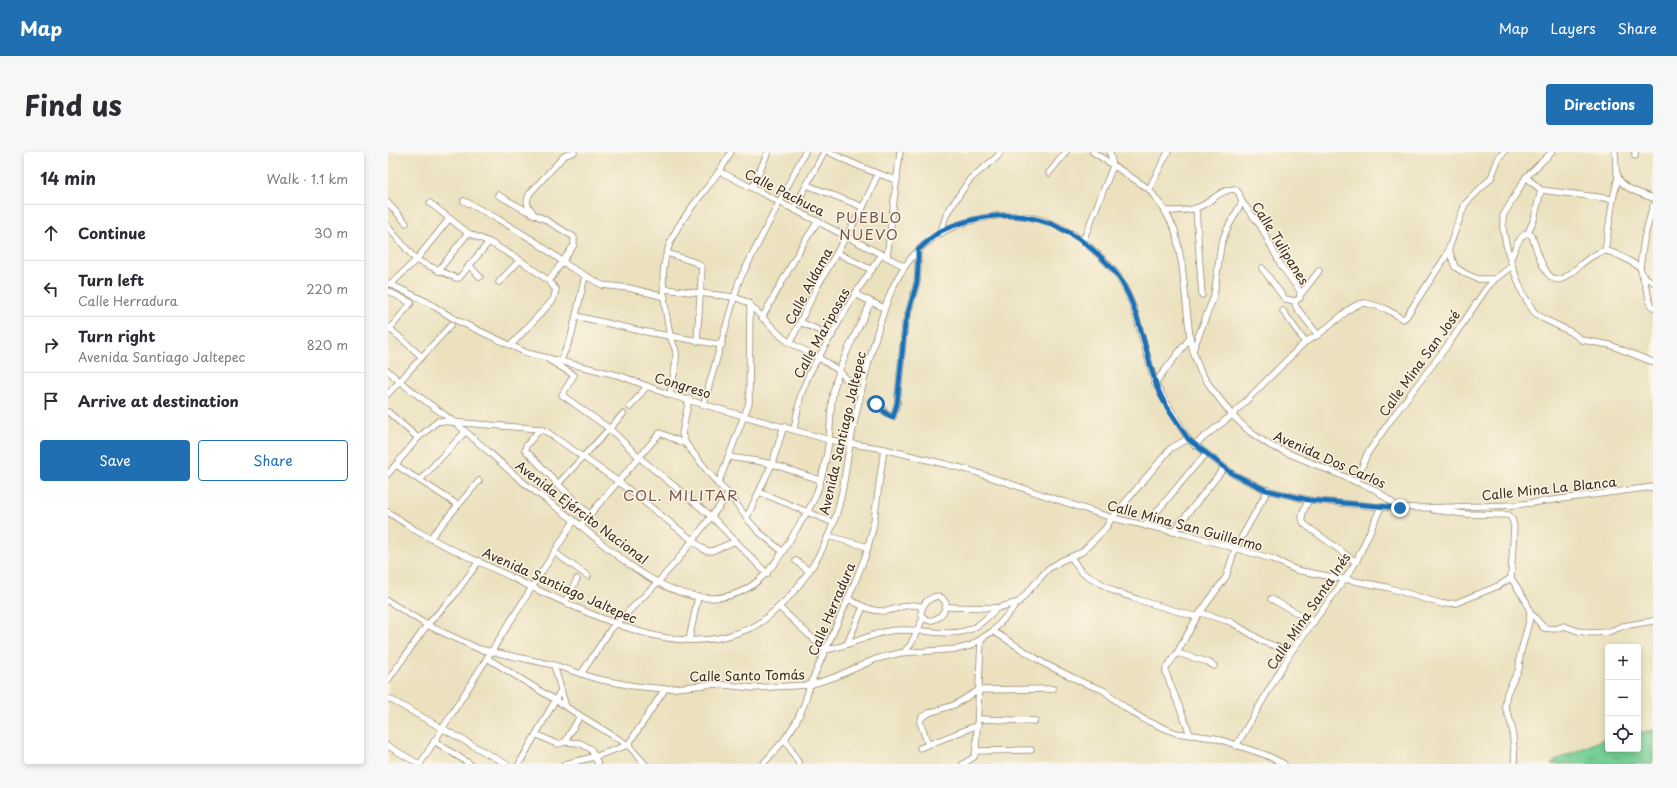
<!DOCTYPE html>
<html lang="en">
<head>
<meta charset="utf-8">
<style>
  :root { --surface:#fff; --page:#f7f7f7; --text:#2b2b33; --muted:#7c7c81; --line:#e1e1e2; --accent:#1f6fb2 }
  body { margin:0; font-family:"Playpen Sans",sans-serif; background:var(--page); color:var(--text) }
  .controls { position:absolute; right:12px; bottom:12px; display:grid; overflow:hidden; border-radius:4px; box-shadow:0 2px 6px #0003 }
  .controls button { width:36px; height:36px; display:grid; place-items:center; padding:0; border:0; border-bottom:1px solid var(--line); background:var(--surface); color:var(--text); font:20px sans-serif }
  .stop { position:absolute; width:12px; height:12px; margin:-9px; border:3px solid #1f6fb2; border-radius:50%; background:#fff }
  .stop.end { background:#1f6fb2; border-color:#fff; box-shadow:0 1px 4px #0008 }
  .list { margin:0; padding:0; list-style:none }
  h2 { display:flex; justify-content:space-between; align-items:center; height:52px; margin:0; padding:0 16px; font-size:17px }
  h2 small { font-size:13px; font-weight:400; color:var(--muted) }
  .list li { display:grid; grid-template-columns:26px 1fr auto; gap:12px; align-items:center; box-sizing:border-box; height:56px; padding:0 16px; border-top:1px solid var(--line) }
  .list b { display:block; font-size:15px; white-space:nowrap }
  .list p { margin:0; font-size:13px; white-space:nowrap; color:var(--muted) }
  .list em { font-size:13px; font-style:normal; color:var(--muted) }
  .actions { display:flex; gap:8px; padding:12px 16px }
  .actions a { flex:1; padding:9px 0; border:1px solid var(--accent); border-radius:4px; text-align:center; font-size:14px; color:var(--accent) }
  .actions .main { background:var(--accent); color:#fff }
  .icon { flex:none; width:22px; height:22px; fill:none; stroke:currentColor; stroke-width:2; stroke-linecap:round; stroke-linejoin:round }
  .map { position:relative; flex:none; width:1265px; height:612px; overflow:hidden; border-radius:4px }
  header { display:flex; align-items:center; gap:24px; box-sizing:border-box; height:56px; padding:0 20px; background:var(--accent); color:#fff }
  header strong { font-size:19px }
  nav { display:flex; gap:22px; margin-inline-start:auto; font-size:14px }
  .intro { display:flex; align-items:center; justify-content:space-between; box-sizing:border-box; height:96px; padding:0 24px }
  h1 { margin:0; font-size:28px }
  .button { padding:10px 18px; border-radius:4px; background:var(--accent); color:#fff; font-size:14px; font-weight:700 }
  main { display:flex; gap:24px; padding:0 24px }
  aside { flex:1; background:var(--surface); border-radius:4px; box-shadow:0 2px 6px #0003 }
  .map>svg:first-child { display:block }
</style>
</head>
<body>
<header>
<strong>Map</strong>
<nav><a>Map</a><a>Layers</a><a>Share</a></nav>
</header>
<div class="intro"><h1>Find us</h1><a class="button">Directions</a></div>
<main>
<aside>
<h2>14 min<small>Walk · 1.1 km</small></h2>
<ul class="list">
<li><svg class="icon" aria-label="ahead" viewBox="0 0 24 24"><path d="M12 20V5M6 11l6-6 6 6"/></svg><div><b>Continue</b></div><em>30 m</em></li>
<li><svg class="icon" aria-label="left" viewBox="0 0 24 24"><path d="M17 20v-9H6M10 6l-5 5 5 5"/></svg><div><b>Turn left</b><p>Calle Herradura</p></div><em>220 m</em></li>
<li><svg class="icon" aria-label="right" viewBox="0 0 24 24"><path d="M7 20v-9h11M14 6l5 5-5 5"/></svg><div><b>Turn right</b><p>Avenida Santiago Jaltepec</p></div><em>820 m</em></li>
<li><svg class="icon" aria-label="arrive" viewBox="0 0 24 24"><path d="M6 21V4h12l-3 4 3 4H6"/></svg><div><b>Arrive at destination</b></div></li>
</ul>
<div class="actions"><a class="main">Save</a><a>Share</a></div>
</aside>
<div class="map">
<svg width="1265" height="612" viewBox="0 0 1265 612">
  <defs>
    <pattern id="grass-tufts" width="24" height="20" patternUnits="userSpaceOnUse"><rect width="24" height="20" fill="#74cf96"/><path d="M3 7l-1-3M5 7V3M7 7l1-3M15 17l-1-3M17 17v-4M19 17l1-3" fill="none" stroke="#60a87a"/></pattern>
  </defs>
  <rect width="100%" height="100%" fill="#fcf5e5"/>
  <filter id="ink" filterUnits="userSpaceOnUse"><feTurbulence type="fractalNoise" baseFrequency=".025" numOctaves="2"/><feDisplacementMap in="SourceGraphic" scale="8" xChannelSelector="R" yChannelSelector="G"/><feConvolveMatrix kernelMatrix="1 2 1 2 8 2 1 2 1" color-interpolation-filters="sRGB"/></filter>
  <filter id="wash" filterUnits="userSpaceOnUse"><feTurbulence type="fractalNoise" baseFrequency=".012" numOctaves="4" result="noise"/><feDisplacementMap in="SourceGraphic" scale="16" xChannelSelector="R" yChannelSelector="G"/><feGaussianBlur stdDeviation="0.9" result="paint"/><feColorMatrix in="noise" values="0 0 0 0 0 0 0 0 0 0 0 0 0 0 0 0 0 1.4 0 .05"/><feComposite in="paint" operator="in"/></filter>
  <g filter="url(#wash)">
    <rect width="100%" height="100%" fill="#ebe1bf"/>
    <path fill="url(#grass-tufts)" stroke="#587c5a" d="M1265,578V612H1163L1168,608L1214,588L1220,587V597H1250V581Z"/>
  </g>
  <g filter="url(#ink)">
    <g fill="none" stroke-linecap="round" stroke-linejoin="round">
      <g stroke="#93866e" stroke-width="7">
        <g id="minor">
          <path d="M441,0C463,11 485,21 509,28"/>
          <path d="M705,0L761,37L777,59L787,78L794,113L802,186L805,199L812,219L824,237L844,263L862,280L883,294L988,338L1011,356"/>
          <path d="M1164,0L1138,25L1115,64V77L1118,92L1124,114L1135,142L1146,160L1154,166L1183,180L1194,188L1222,193L1265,210"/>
          <path d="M1227,0C1228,8 1227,18 1230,25C1235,37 1254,42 1265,46"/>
          <path d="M1247,4V0"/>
          <path d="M331,19L516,114"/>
          <path d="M661,21L678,0"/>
          <path d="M1138,25L1153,38L1225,47"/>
          <path d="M419,33L475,55"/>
          <path d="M364,36L380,0"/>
          <path d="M761,37L780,0"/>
          <path d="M110,43L137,58L156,67L186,85V93L161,129"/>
          <path d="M76,49L110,67L148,90L182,115L214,133L241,136L277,145"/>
          <path d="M0,51L18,71"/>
          <path d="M42,51L80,81L101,90L132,108L161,129L168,138L165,148L123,193"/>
          <path d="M1265,54L1256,87L1252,115L1262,150L1265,155"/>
          <path d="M406,57L436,0"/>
          <path d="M808,57L814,143"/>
          <path d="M144,59C138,53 138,49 142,41L176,4L186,0"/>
          <path d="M777,59C787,59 799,59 808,56C823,52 831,37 847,37L851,41L854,50L872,73L894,115L912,139V146L907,149"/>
          <path d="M0,75L28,108L68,126H71L101,90"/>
          <path d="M553,79L559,61L582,27L609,5L612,0"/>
          <path d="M1140,81L1146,67L1153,38"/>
          <path d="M695,89L725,14L722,0"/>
          <path d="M1061,98L1067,115L1078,122L1090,127H1107"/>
          <path d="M1217,99L1225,47L1230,25"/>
          <path d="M279,101L309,111L314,115L309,189"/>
          <path d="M449,101L484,118"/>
          <path d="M499,105L512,0"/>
          <path d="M1123,106C1127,98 1130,84 1140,81L1144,84C1148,95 1158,137 1176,126C1186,120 1193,111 1203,105C1207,103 1212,99 1216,99C1228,99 1242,110 1252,115"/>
          <path d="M81,113L92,125"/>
          <path d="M874,116L897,147L907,149"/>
          <path d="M50,119L80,81"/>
          <path d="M1255,124L1265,130"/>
          <path d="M111,130L132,108"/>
          <path d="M0,131L39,150L68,168L139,201L233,224L282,243L441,288L496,297L581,318L724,366L797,382L885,407L908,418L998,435L1054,452L1068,451L1110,434L1123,426"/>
          <path d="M3,132L28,108L61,67"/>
          <path d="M276,137L346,145L359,150L394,185L402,191L431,206L450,218L472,241"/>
          <path d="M0,139L23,151L0,179"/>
          <path d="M467,142L496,156"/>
          <path d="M913,142L931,119"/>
          <path d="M907,149L908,155L930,183"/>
          <path d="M895,159L917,190"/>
          <path d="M188,164L253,179L334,193"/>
          <path d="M374,166L415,92L430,69"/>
          <path d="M412,170L444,184"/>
          <path d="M0,175L34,205"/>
          <path d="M402,191L429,135L475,55L490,22"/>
          <path d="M805,198L826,144L833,93L838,79L854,50"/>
          <path d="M161,208L186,223L174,243L222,277L252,306L324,365L379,422"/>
          <path d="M173,208L183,185L197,124"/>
          <path d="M0,219C20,238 44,253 66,270C90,289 112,311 135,330C152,344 170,356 187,369C223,399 274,446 324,446C368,445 388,412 408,378C414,368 422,357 427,345C433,331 440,301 441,286C443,269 442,253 446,237C453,206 470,178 483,150"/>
          <path d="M767,231L802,186"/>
          <path d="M0,242L63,173"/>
          <path d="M282,243C284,229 289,214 288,200C287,194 283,189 282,183C278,162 273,135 276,114C282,67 323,40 343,0"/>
          <path d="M301,247L294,282L298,292L330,332L341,342L361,369L371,380L395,400"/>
          <path d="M482,249C485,251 489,252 492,254C497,259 497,263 505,265L509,252L517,172L529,130L530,115V98"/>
          <path d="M316,251L351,129L417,0"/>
          <path d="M242,255L259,234"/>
          <path d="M0,260L30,286"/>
          <path d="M152,277L138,294L137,298C140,302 145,305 148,309C166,328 183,346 202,363"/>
          <path d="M406,277L413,242L421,222L467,142L494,102"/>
          <path d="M806,293L844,263L917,190L930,183L963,156L971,152L978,151L985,153L998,157L1015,167L1018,165L1058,104L1077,52L1103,26L1111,5L1116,0"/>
          <path d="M340,305L369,309L384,312L432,328"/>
          <path d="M8,313L70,353"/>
          <path d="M0,322L30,286L50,269L152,277L159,280L231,330L318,399H324L348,389"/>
          <path d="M32,328L77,280"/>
          <path d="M968,330L979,302L1007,262L1062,190L1098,137L1107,127L1124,114"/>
          <path d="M330,332L361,251L362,152"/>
          <path d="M169,333L235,262"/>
          <path d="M371,340L446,371"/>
          <path d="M921,348C917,356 911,363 916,372L968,410"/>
          <path d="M1045,358L1077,362L1121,363L1124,367L1126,374L1123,426L1138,449L1142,460L1156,476L1167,477L1176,474L1190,479L1203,481L1220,480L1235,474L1265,469"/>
          <path d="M0,360C9,366 18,372 27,378C58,396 93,410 125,426C146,437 168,446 189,456C240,478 297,501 352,480C357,478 362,477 367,474C379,467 390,456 400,446C420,424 435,400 445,372C455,346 457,319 462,292C469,254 478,218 489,181C494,165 498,150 505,135C522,99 548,77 586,68C633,55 676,69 711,103C718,110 727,118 732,127C738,137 742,147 746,157L767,231L800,287L845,322L878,338L921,348L993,355L1036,356L1127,353L1265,335"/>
          <path d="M359,365L384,312L396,274"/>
          <path d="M192,374L272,281L298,292"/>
          <path d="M757,374L806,315L818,302"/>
          <path d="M785,380L836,316"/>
          <path d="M440,384L480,395"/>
          <path d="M42,386L91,329"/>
          <path d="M166,400L200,424"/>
          <path d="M683,405L693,420L726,439L751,448L809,465"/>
          <path d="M408,409L421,419"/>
          <path d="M550,444L554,446L558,451C558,464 541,476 533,462C534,452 540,446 550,444Z"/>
          <path d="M460,447C472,453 484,460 497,459C509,458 522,449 534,455"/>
          <path d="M883,447L926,470"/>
          <path d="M0,449L39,473L91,497L166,513L209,527L246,534L277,537L327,532L365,536L422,533L447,525L488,507L512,501L570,497L582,494L605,479L660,417L673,409L694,400L717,377L724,366L783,296L800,287"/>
          <path d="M177,450L189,427"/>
          <path d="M391,455L437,498C459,495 479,483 501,479C527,474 559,487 583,477C593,473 601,464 609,456"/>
          <path d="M558,455L609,456L631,450"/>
          <path d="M813,461L843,470L876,490L903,500"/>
          <path d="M605,479L657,512L696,531L715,538L742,559L757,568L788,581L827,586L878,603L896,612"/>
          <path d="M301,488L310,445"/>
          <path d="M459,492L475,455"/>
          <path d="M516,500L523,492L535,466"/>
          <path d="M789,501L820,510L826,514"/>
          <path d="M99,506L240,593L257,612"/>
          <path d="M166,513L178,555"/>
          <path d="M193,522L223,477L270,430L287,411L341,342"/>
          <path d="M0,528L39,473L65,445L91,409"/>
          <path d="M0,546L118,612"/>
          <path d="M590,567L647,569"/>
          <path d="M148,582L164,590L170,592L177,590L192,591L203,597L210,612"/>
          <path d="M802,582L778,521V516L789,501L809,465L838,425L847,397L880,338"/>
          <path d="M397,587L411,612"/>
          <path d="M46,589L82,612"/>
          <path d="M177,590L192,564"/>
          <path d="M540,592L532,570L534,565L541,561L566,553L591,538L665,537"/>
          <path d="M0,594L31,612"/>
          <path d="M848,594L903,500L957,427L968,410L993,355"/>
          <path d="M532,596L590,573"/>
          <path d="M588,599L643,598"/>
          <path d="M32,612L186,369"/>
          <path d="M131,612L173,538"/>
          <path d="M177,612L206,605L240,593L277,537"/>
          <path d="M375,612L397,587L408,570L416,553L422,533L460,447L477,405L485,376L496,297"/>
          <path d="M575,612L586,605L588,599L593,488"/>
          <path d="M1127,612L1124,574L1117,554L1119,541L1131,517L1132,503L1141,470L1142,460"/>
        </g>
      </g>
      <use href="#minor" stroke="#fff" stroke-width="5.5"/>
    </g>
  </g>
  <g fill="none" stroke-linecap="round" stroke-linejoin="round" filter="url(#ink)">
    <path stroke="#1f6fb2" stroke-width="5" d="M488,252C495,256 496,263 505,265L509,252L517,172L529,130L530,115V98C537,92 545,84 553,79C562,74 574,71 584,68C635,55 677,70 714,106C720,112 727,119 732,127C751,158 756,195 767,229C773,250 789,269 800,287L845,322L878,338L921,348L1012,356"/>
  </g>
  <g text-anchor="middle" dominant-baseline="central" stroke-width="3" stroke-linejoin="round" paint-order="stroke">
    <g font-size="13" fill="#3b2a1e" stroke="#fcf5e5">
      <text transform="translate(397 40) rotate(27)">Calle Pachuca</text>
      <text transform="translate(893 91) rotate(58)">Calle Tulipanes</text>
      <text transform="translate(420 134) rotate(-62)">Calle Aldama</text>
      <text transform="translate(433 181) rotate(-61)">Calle Mariposas</text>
      <text transform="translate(1031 211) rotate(-54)">Calle Mina San José</text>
      <text transform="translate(295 233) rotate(17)">Congreso</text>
      <text transform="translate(454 281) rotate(-77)">Avenida Santiago Jaltepec</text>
      <text transform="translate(942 307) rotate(24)">Avenida Dos Carlos</text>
      <text transform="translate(1161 336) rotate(-6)">Calle Mina La Blanca</text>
      <text transform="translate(194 360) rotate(37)">Avenida Ejército Nacional</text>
      <text transform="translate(797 373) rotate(15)">Calle Mina San Guillermo</text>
      <text transform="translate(172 433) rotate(24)">Avenida Santiago Jaltepec</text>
      <text transform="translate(443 457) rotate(-67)">Calle Herradura</text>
      <text transform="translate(920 459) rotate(-56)">Calle Mina Santa Inés</text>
      <text transform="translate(359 523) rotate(-1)">Calle Santo Tomás</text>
    </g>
    <g font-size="15" letter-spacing="1" fill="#77564d" stroke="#fcf5e5">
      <text x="481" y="64">PUEBLO<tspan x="481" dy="17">NUEVO</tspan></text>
      <text x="293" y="342">COL. MILITAR</text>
    </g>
  </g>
</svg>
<div class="controls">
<button>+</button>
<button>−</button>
<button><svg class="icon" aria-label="locate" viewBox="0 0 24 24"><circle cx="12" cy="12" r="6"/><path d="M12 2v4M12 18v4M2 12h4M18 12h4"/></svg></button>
</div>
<div class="stop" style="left:488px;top:252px"></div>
<div class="stop end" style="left:1012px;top:356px"></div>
</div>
</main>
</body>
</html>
